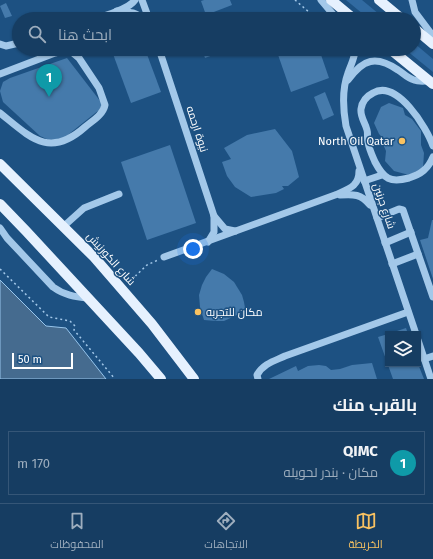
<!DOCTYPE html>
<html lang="ar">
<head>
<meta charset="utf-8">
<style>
  :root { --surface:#163d62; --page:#23486b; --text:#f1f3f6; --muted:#9eaebe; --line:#355677; --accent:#f9c261 }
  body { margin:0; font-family:"Fira Sans",Cairo,sans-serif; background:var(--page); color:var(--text); direction:rtl }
  .controls { position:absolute; right:12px; bottom:12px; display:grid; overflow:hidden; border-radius:0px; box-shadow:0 1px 3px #0004 }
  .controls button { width:36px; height:36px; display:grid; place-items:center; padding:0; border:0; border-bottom:1px solid var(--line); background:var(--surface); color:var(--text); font:20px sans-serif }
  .scale { position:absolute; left:12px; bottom:10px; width:61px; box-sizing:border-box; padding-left:4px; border:2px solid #fff; border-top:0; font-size:11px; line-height:14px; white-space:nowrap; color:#fff; -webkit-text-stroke:3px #1d5182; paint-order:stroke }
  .you { position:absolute; left:193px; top:249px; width:14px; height:14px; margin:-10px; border:3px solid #fff; border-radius:50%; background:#1a73e8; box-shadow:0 0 0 6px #1a73e833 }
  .badge { display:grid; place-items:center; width:26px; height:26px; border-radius:50%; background:var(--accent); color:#fff; font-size:13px; font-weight:700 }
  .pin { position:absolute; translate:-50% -33px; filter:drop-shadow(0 1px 2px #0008) }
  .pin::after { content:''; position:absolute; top:21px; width:14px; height:12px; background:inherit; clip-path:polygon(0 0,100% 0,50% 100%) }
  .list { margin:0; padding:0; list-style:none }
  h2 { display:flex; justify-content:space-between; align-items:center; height:52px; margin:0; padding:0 16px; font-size:17px }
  h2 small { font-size:13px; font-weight:400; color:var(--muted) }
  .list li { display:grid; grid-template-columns:26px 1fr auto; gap:12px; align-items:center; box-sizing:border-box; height:64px; margin:0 8px 8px; padding:0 8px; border:1px solid var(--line); border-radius:0px }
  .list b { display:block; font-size:15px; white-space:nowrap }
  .list p { margin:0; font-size:13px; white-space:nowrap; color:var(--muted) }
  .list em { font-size:13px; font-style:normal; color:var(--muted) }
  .icon { flex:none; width:22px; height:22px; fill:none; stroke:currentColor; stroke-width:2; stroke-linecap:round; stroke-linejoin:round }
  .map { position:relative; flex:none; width:433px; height:379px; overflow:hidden; direction:ltr }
  .search { position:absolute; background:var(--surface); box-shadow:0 1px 3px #0004; left:12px; right:12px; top:12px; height:44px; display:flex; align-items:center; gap:10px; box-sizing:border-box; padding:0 14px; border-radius:22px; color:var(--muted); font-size:15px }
  .sheet { height:124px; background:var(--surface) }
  nav { display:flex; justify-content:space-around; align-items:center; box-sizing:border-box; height:56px; border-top:1px solid var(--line); background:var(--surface); font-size:11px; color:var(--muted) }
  nav a { display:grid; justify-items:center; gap:2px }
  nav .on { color:var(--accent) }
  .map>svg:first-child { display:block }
</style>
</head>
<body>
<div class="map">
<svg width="433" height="379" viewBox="0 0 433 379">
  <rect width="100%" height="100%" fill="#1d5182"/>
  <g fill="#316aa1">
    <path d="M346,0H362L385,19H369Z"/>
    <path d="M414,43L433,59V72L406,50L408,49H414Z"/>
  </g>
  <path fill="#456b8f" stroke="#96c4eb" d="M0,280L46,326L66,328L106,379H0Z"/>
  <g fill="#457aab">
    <path d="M204,0H230L232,5L206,15L201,1Z"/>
    <path d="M6,3L12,16L5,18L0,6Z"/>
    <path d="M233,12L236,19H215Z"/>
    <path d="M127,49H145L161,92L131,103L113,54Z"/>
    <path d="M202,49H229L205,58Z"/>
    <path d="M276,49H319L329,78L291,92Z"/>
    <path d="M67,58L104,106L64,138L49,140L40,136L3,102L0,91L3,82L10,78Z"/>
    <path d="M325,92L334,115L323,120L314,97Z"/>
    <path d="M389,103L403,108L405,115L412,119L421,131V145L424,153L423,168L409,175L394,171L385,161L386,151L383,144L384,139L379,134L374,123L381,107Z"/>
    <path d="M275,129L292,151L299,177L288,186H282L284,189L276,193L251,197L235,187L227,176L222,162L231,159L224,148L247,135Z"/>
    <path d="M170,145L196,223L147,240L121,162Z"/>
    <path d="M432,220H433V279L420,240L428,238Z"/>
    <path d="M212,269L224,274L234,282L242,295L244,302L245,308L242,311L237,315L224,321H216L204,320L200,307L199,295L202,285L206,277Z"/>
    <path d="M406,328L408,334H388Z"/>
    <path d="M388,334V364H418L424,379H393L378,337Z"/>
    <path d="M372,363L377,379H269L296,366L298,371L308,366L319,365L326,366L331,370L340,369L352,365Z"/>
  </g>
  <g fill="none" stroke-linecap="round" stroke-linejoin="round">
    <g stroke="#a3c8e9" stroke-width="1.5" stroke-dasharray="2 3" stroke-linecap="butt">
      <path d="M295,0L317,19"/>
      <path d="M0,269L49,317L70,321L75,326L74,330L115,379"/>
      <path d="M128,283L147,265L158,260"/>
    </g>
    <g stroke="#a3c8e9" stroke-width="7">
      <path d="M142,0L149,19"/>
      <path d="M321,0L337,19"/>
      <path d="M412,0L415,12L433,36"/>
      <path d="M117,11C127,12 135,11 143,19"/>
      <path d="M95,19C106,15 128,10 135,0"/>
      <path d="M0,44L6,46L19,43"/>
      <path d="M159,49L214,216V232L208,242"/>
      <path d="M355,49C355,58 351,64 348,73C342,89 343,109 346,126L416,334"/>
      <path d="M0,74L55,53L66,50L73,53L79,58L99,88L105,105C103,115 92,121 85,127C49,159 30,137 0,113"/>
      <path d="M348,80C363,59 376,55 398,70C403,73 407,78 414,80C419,82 424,81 429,81"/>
      <path d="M433,146C427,128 397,79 373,93C367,96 362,102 361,109C360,117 365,122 367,130C368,133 367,138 368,142C369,149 372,155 375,162C384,179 390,183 409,178C421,174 428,169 433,157"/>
      <path d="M364,181L382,175"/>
      <path d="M340,195C354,194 361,194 370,205"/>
      <path d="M214,216L225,229L235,231"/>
      <path d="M377,218L399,209L403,210L433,297"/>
      <path d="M64,226L84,208L119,194"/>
      <path d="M0,228L7,238L53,287C64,295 75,297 88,298"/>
      <path d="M385,243L411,232"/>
      <path d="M164,257L335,195C348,189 359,187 359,171"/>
      <path d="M392,264L418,254"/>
      <path d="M418,340L431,379"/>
      <path d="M424,359L433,356"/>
      <path d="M258,379L257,375C263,364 274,361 285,356L408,312"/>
    </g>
    <g stroke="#e6f1fe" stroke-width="10">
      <path d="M331,0L354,19"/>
      <path d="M379,0L402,19"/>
      <path d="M414,28L433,44"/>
      <path d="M390,49L433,84"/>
      <path d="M0,164L94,257L152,324L194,379"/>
      <path d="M0,204L26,231L139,353L161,379"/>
    </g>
  </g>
  <g fill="#f9c261" stroke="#1d5182" stroke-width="1.5">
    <circle cx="402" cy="141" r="4"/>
    <circle cx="198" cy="312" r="4"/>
  </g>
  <g text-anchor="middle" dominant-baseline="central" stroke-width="3" stroke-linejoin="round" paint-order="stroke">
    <g font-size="11" fill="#fff" stroke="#1d5182">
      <text transform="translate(197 129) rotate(72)">نيوة ارحمه</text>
      <text transform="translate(384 206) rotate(71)">شارع جرنين</text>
      <text transform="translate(111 259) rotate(48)">شارع الكورنيش</text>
    </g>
    <g font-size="11" fill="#fff" stroke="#1d5182" text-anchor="end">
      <text x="394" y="141">North Oil Qatar</text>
      <text x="206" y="312" text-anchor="start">مكان للتجربه</text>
    </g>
  </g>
</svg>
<div class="controls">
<button><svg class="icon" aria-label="layers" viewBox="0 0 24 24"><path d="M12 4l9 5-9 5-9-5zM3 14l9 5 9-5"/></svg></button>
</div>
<div class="scale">50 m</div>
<div class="you"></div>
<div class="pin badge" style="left:49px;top:97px;background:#0f9aa8">1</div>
<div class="search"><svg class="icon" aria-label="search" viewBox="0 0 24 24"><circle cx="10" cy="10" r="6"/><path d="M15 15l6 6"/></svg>ابحث هنا</div>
</div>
<section class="sheet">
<h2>بالقرب منك<small></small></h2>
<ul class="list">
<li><span class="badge" style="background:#0f9aa8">1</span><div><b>QIMC</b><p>مكان · بندر لحويله</p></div><em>170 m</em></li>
</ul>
</section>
<nav>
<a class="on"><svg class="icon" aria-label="map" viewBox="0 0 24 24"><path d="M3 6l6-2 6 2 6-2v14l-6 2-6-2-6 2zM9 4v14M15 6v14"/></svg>الخريطة</a>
<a><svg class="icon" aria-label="directions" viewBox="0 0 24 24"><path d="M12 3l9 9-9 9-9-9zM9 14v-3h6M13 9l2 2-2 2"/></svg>الاتجاهات</a>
<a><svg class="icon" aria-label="saved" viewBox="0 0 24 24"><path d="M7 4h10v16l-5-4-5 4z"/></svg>المحفوظات</a>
</nav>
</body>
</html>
